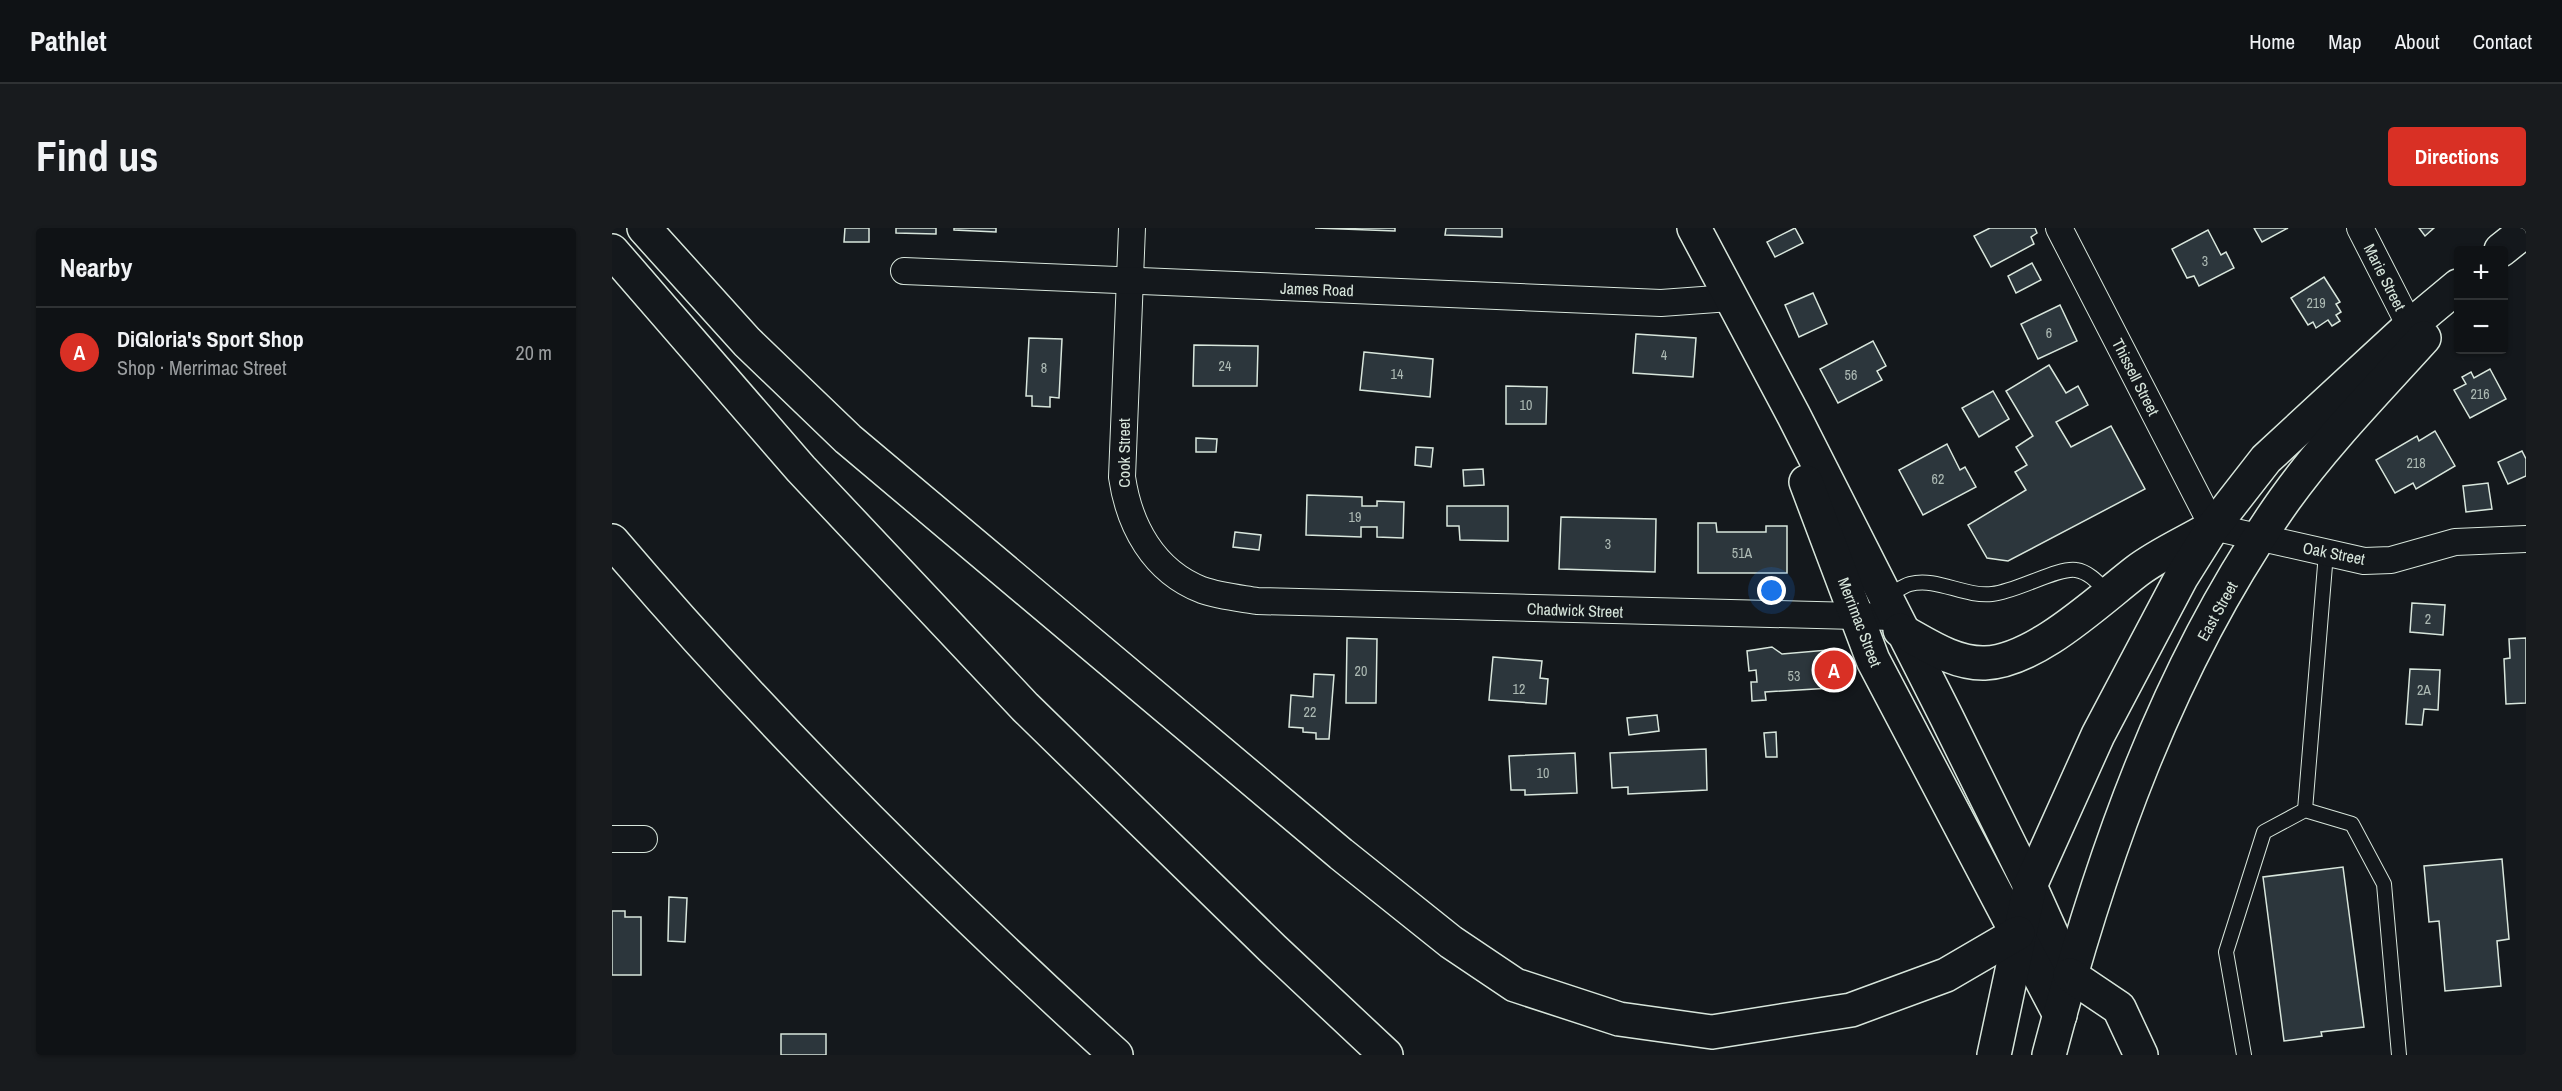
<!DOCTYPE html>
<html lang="en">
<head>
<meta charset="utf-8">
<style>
  :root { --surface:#0f1215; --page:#181b1e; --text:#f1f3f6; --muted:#9b9ea0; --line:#2f3234; --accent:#d93025 }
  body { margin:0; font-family:"Archivo Narrow",sans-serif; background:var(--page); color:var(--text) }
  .controls { position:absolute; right:18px; top:18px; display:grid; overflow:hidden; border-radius:6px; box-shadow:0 2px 4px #0004 }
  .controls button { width:54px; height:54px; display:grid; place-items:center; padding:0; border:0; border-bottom:2px solid var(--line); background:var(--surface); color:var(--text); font:30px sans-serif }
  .you { position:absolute; left:1160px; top:363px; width:21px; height:21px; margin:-15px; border:4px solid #fff; border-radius:50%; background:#1a73e8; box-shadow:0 0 0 9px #1a73e833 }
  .badge { display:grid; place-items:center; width:39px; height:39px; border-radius:50%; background:var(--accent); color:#fff; font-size:20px; font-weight:700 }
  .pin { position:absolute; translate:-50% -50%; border:3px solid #fff; box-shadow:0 2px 6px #0006 }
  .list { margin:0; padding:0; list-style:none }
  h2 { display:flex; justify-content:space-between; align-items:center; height:78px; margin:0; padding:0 24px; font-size:26px }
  h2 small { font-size:20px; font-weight:400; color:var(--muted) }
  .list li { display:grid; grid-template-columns:39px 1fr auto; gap:18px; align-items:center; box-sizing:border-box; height:90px; padding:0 24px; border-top:2px solid var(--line) }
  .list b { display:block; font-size:22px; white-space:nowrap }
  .list p { margin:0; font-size:20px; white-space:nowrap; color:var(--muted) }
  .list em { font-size:20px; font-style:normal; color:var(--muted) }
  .map { position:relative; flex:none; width:1914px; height:827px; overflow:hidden; border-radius:6px }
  header { display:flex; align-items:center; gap:36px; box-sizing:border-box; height:84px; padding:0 30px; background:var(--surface); border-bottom:2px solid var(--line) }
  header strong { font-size:28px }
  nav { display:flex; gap:33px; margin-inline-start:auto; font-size:21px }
  .intro { display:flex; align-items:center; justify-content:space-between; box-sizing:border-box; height:144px; padding:0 36px }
  h1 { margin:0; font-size:42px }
  .button { padding:15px 27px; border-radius:6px; background:var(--accent); color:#fff; font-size:21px; font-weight:700 }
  main { display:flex; gap:36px; padding:0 36px }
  aside { flex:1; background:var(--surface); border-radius:6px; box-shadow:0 2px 4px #0004 }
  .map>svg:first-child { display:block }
</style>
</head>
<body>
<header>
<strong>Pathlet</strong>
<nav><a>Home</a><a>Map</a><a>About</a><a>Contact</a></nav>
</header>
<div class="intro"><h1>Find us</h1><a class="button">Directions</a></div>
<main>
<aside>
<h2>Nearby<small></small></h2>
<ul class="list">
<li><span class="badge">A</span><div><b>DiGloria's Sport Shop</b><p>Shop · Merrimac Street</p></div><em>20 m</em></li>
</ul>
</aside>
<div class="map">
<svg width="1914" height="827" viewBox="0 0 1914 827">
  <rect width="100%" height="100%" fill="#14181c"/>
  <g fill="#2c363c" stroke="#d8e6dc" stroke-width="1.5">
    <path d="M233,0H257V14H232Z"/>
    <path d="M284,0H324V6L284,5Z"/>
    <path d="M342,0H384V4L342,2Z"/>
    <path d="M703,0H783V3Z"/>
    <path d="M834,0H890V9L833,7Z"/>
    <path d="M1183,0L1191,15L1163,29L1155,14Z"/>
    <path d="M1378,0H1423L1425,5L1419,9L1422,16L1379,39L1362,8Z"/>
    <path d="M1642,0H1676L1650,14Z"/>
    <path d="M1807,0H1822L1813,8Z"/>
    <path d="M1596,2L1609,27L1614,24L1622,40L1587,58L1582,48L1575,50L1560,21Z"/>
    <path d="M1420,35L1429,52L1404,65L1396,48Z"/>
    <path d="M1712,49L1728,74L1724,76L1729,84L1724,87L1728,93L1720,98L1716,92L1704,100L1701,94L1696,97L1679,70Z"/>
    <path d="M1201,65L1215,96L1187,109L1173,77Z"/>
    <path d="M1448,77L1465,113L1426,131L1409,96Z"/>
    <path d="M1024,106L1084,110L1081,149L1021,145Z"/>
    <path d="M417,110L450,111L447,170L438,169V179L420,178V168H414Z"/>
    <path d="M1261,113L1274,138L1265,143L1270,152L1226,175L1208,141Z"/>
    <path d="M582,117L646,118L645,158H581Z"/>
    <path d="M752,124L821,131L818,169L748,162Z"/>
    <path d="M1437,137L1454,165L1466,158L1476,177L1444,194L1459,219L1499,198L1533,261L1396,333L1375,330L1356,297L1414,262L1403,244L1415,237L1404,219L1421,208L1394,163Z"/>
    <path d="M1878,141L1894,171L1858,190L1842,162L1854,156L1850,149L1859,144L1862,150Z"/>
    <path d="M894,158L935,159L934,196H894Z"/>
    <path d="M1381,163L1397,191L1367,209L1350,180Z"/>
    <path d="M1823,203L1843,238L1804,261L1801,255L1783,265L1764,232L1805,208L1807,213Z"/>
    <path d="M584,210L605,211L604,224H584Z"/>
    <path d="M1335,216L1348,242L1353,239L1364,259L1311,287L1287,242Z"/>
    <path d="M804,219L821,220L819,239L803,237Z"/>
    <path d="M1910,223L1914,231V248L1896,256L1886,234Z"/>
    <path d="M871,241L872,257L852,258L851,242Z"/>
    <path d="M1876,255L1880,281L1854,284L1851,258Z"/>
    <path d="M695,267L750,269V278H765V273L792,274L791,310L765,309V299H749V309L694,307Z"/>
    <path d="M835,278H896V313L848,312L847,298H835Z"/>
    <path d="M949,289L1044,291L1043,344L947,341Z"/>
    <path d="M1086,295H1104L1105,304H1154V298H1175V345H1086Z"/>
    <path d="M623,304L649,307L647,322L621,319Z"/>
    <path d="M1800,375L1833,377L1831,407L1798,404Z"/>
    <path d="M735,410L765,411L764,475H734Z"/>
    <path d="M1914,410V475L1894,476L1892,431L1898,430L1897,411Z"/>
    <path d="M1160,419L1170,426L1216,422L1219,460L1153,464L1154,472L1140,473L1139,454H1145L1144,442L1137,443L1135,423Z"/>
    <path d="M881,429L930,433L928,450L936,451L934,476L877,472Z"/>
    <path d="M1798,441L1828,442L1826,482L1812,481L1810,497L1794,496Z"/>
    <path d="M702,446L722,447L717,511H704V505L691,504V500L677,499L679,467L701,469Z"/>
    <path d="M1045,487L1047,503L1017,507L1015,490Z"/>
    <path d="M1164,504L1165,529H1154L1152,505Z"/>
    <path d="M1094,521L1095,562L1016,566V559L1000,560L998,525Z"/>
    <path d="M963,525L965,565L913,567V562H899L897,528Z"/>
    <path d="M1890,631L1897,711L1885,713L1889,758L1833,763L1827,693L1817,694L1812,638Z"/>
    <path d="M1731,639L1752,799L1709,804L1710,808L1672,813L1651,649Z"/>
    <path d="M57,669L75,670L73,714L56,713Z"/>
    <path d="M0,683H13V689H29V747H0Z"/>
    <rect x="169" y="806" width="45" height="21"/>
  </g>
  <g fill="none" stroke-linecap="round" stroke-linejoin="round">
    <g stroke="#d8e6dc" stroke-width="16">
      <g id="service">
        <path d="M1274,369C1282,365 1290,358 1298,356C1325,349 1352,369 1380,366C1404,364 1446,339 1464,342C1478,344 1488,357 1497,366"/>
        <path d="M1693,582L1714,325"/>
        <path d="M1632,827L1614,724L1652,604L1693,582L1740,596L1772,656L1787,827"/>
      </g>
    </g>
    <g stroke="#d8e6dc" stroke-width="28">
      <g id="minor">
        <path d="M520,0L510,249C517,297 541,343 590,362C607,368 627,370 645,373L1282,389"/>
        <path d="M1447,0L1601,299L1752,333L1779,332L1843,314L1914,311"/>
        <path d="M1748,0L1798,98"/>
        <path d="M292,43L1049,75L1118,70"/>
        <path d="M0,611H32"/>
      </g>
    </g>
    <g stroke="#d8e6dc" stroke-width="36">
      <g id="secondary">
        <path d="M1082,0L1182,188L1334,488L1418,658L1458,747"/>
        <path d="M1889,22L1914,2"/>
        <path d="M1194,254L1261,432L1448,787"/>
        <path d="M1288,402C1314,416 1342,436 1373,435C1424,433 1486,373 1525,343C1546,327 1573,315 1597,301"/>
        <path d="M1382,827L1418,658L1486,507L1569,350L1601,299L1654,231L1798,98L1846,58"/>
        <path d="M1437,827C1488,632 1555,437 1673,271C1714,214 1765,162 1812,110"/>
      </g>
    </g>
    <g stroke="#d8e6dc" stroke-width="36">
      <g id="motorway">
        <path d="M32,0L135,114L236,211L729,626L839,714L903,757L1007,791L1100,804L1239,782L1334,747L1406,705"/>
        <path d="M0,23L189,241L413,479L661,721L774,827"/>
        <path d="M0,313C155,495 327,666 504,827"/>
        <path d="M1458,747L1507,780L1529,827"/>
      </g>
    </g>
    <use href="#service" stroke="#14181c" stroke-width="14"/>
    <use href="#minor" stroke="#14181c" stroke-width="26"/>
    <use href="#secondary" stroke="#14181c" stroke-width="33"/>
    <use href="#motorway" stroke="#14181c" stroke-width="33"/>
  </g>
  <g text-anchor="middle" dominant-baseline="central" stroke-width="4.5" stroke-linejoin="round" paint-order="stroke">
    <g font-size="14" fill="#adbab4">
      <text x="1593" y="33">3</text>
      <text x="1704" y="75">219</text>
      <text x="1437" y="105">6</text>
      <text x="1052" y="127">4</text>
      <text x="613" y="138">24</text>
      <text x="432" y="140">8</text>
      <text x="785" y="146">14</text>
      <text x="1239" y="147">56</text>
      <text x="1868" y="166">216</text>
      <text x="914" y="177">10</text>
      <text x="1804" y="235">218</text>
      <text x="1326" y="251">62</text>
      <text x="743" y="289">19</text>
      <text x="996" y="316">3</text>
      <text x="1130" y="325">51A</text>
      <text x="1816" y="391">2</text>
      <text x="749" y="443">20</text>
      <text x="1182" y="448">53</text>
      <text x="907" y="461">12</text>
      <text x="1812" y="462">2A</text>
      <text x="698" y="484">22</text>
      <text x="931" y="545">10</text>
    </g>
    <g font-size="16" fill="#d8e6dc" stroke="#14181c">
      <text transform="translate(1773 49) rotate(63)">Marie Street</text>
      <text transform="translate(705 61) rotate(2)">James Road</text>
      <text transform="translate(1524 149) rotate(63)">Thissell Street</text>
      <text transform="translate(512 225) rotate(-90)">Cook Street</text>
      <text transform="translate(1722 325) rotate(11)">Oak Street</text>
      <text transform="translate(963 382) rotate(2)">Chadwick Street</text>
      <text transform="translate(1605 383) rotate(-61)">East Street</text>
      <text transform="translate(1248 394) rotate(69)">Merrimac Street</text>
    </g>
  </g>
</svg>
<div class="controls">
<button>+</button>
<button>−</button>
</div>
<div class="you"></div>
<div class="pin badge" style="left:1222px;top:442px">A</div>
</div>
</main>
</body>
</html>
